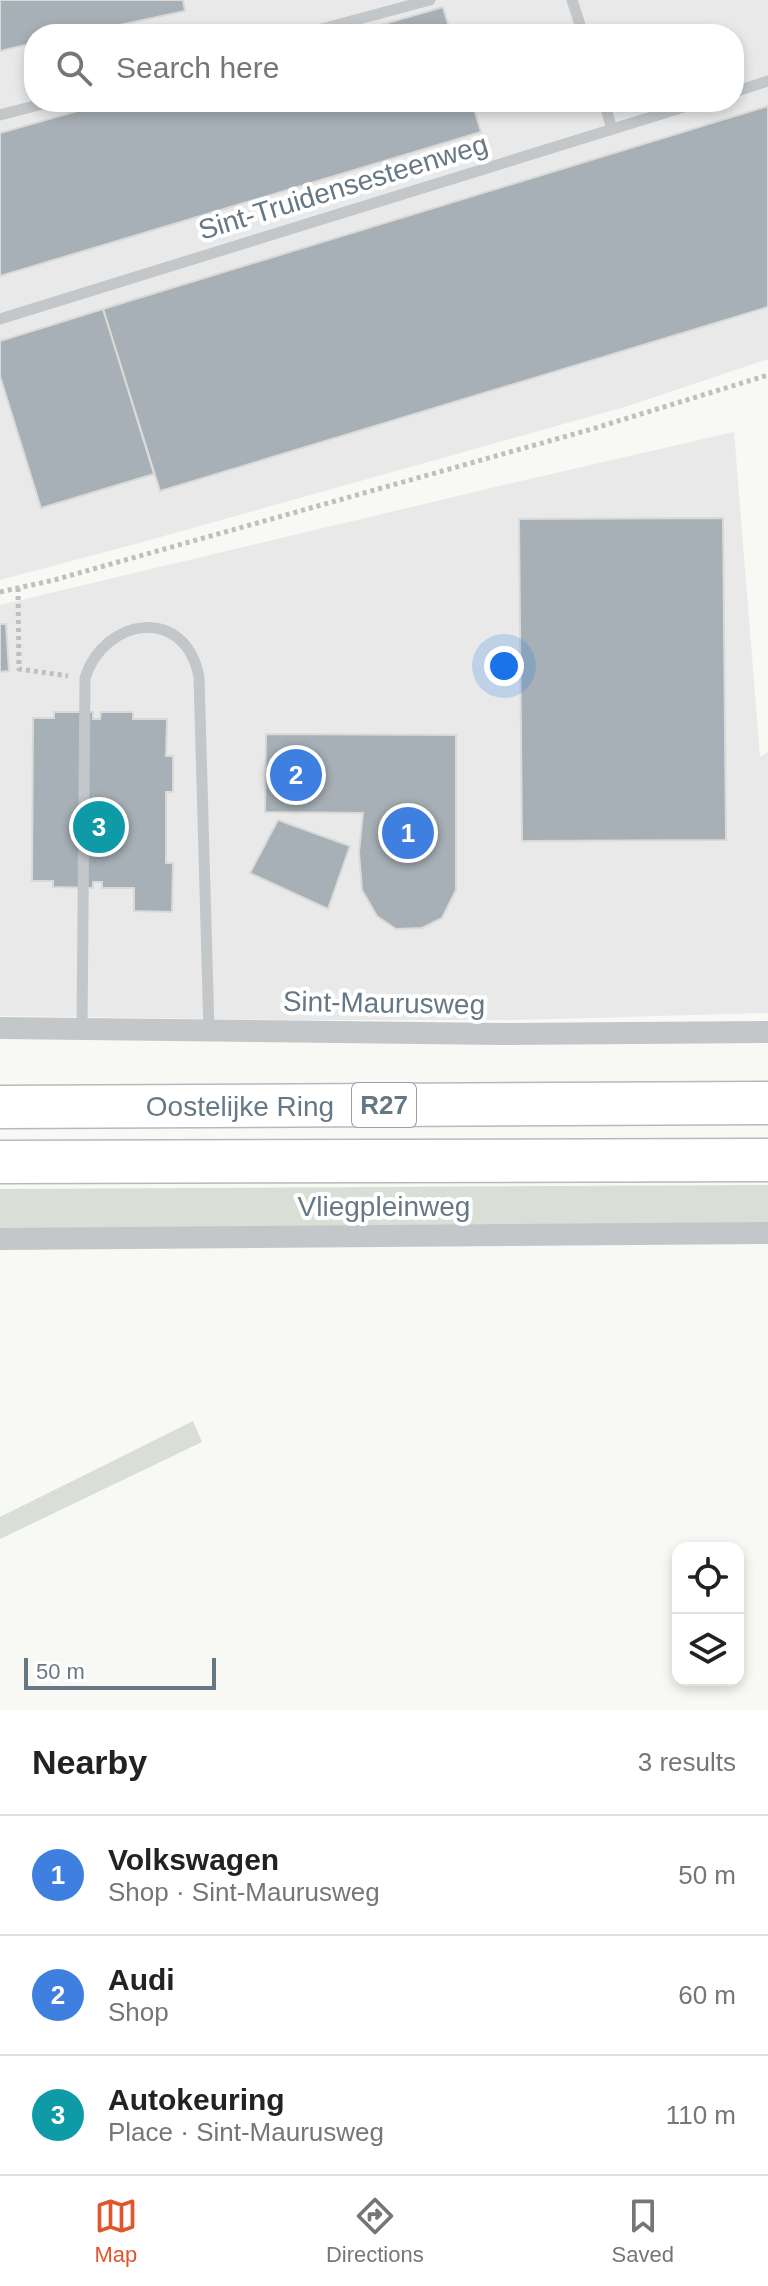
<!DOCTYPE html>
<html lang="en">
<head>
<meta charset="utf-8">
<style>
  :root { --surface:#fff; --page:#f6f6f6; --text:#222; --muted:#767676; --line:#e0e0e0; --accent:#e0552c }
  body { margin:0; font-family:Arial,sans-serif; background:var(--page); color:var(--text) }
  .controls { position:absolute; right:24px; bottom:24px; display:grid; overflow:hidden; border-radius:16px; box-shadow:0 4px 12px #0003 }
  .controls button { width:72px; height:72px; display:grid; place-items:center; padding:0; border:0; border-bottom:2px solid var(--line); background:var(--surface); color:var(--text); font:40px sans-serif }
  .scale { position:absolute; left:24px; bottom:20px; width:192px; box-sizing:border-box; padding-left:8px; border:4px solid #677885; border-top:0; font-size:22px; line-height:28px; white-space:nowrap; color:#677885; -webkit-text-stroke:6px #fff; paint-order:stroke }
  .you { position:absolute; left:504px; top:666px; width:28px; height:28px; margin:-20px; border:6px solid #fff; border-radius:50%; background:#1a73e8; box-shadow:0 0 0 12px #1a73e833 }
  .badge { display:grid; place-items:center; width:52px; height:52px; border-radius:50%; background:var(--accent); color:#fff; font-size:26px; font-weight:700 }
  .pin { position:absolute; translate:-50% -50%; border:4px solid #fff; box-shadow:0 2px 8px #0006 }
  .list { margin:0; padding:0; list-style:none }
  h2 { display:flex; justify-content:space-between; align-items:center; height:104px; margin:0; padding:0 32px; font-size:34px }
  h2 small { font-size:26px; font-weight:400; color:var(--muted) }
  .list li { display:grid; grid-template-columns:52px 1fr auto; gap:24px; align-items:center; box-sizing:border-box; height:120px; padding:0 32px; border-top:2px solid var(--line) }
  .list b { display:block; font-size:30px; white-space:nowrap }
  .list p { margin:0; font-size:26px; white-space:nowrap; color:var(--muted) }
  .list em { font-size:26px; font-style:normal; color:var(--muted) }
  .icon { flex:none; width:44px; height:44px; fill:none; stroke:currentColor; stroke-width:2; stroke-linecap:round; stroke-linejoin:round }
  .map { position:relative; flex:none; width:768px; height:1710px; overflow:hidden }
  .search { position:absolute; background:var(--surface); box-shadow:0 4px 12px #0003; left:24px; right:24px; top:24px; height:88px; display:flex; align-items:center; gap:20px; box-sizing:border-box; padding:0 28px; border-radius:32px; color:var(--muted); font-size:30px }
  .sheet { height:464px; background:var(--surface) }
  nav { display:flex; justify-content:space-around; align-items:center; box-sizing:border-box; height:112px; border-top:2px solid var(--line); background:var(--surface); font-size:22px; color:var(--muted) }
  nav a { display:grid; justify-items:center; gap:4px }
  nav .on { color:var(--accent) }
  .map>svg:first-child { display:block }
</style>
</head>
<body>
<div class="map">
<svg width="768" height="1710" viewBox="0 0 768 1710">
  <rect width="100%" height="100%" fill="#f8f8f5"/>
  <g fill="#e8e9e8" fill-rule="evenodd">
    <path d="M0,0H768V359L628,406L139,543L0,580ZM34,34H734V102H34Z"/>
    <path d="M734,432L760,757L768,752V1013L511,1020H300L0,1016V605L521,481Z"/>
  </g>
  <g fill="#d9dfd6">
    <path d="M768,1185V1223L0,1229V1189Z"/>
    <path d="M193,1421L202,1442L0,1539V1517Z"/>
  </g>
  <g fill="#a7b0b6" stroke="#d9d9d7" stroke-width="2">
    <path d="M0,0H183L185,11L78,34H34V43L0,51Z"/>
    <path d="M443,7L451,34H349Z"/>
    <path d="M109,102H472L481,132L0,276V133Z"/>
    <path d="M768,106V307L160,491L103,309Z"/>
    <path d="M103,309L154,474L41,508L0,376V341Z"/>
    <path d="M723,518L726,840L522,841L519,519Z"/>
    <path d="M0,624H6L9,671L0,672Z"/>
    <path d="M54,712H93V719H100L101,712H133V719H167L166,756H173V792H166V863H173L172,912L134,911V888H102V882H93V888L53,887V881H32L33,718H54Z"/>
    <path d="M266,734L456,735V890L442,918L422,928L396,929L377,916L362,890L359,852L363,813L265,812Z"/>
    <path d="M278,820L350,846L328,909L250,873Z"/>
  </g>
  <g fill="none" stroke-linecap="round" stroke-linejoin="round">
    <g stroke="#b6babc" stroke-width="45">
      <g id="highway">
        <path d="M0,1107L768,1103"/>
        <path d="M0,1162L768,1160"/>
      </g>
    </g>
    <g stroke="#bdbfc1" stroke-width="5" stroke-dasharray="4 4" stroke-linecap="butt">
      <path d="M18,588L19,669L68,676"/>
      <path d="M0,592L54,580L592,429L768,375"/>
    </g>
    <g stroke="#c3c7ca" stroke-width="11">
      <path d="M572,0L583,34"/>
      <path d="M303,34L430,0"/>
      <path d="M734,92L768,81"/>
      <path d="M604,102L612,129"/>
      <path d="M0,115L50,102"/>
      <path d="M0,319L700,102"/>
      <path d="M82,1029L85,678C104,618 185,604 199,677L209,1031"/>
    </g>
    <g stroke="#c3c7ca" stroke-width="22">
      <path d="M0,1028L502,1034L768,1032"/>
      <path d="M0,1239L768,1233"/>
    </g>
    <use href="#highway" stroke="#fff" stroke-width="42"/>
  </g>
  <g text-anchor="middle" dominant-baseline="central" stroke-width="8" stroke-linejoin="round" paint-order="stroke">
    <rect fill="#fff" stroke="#95a0aa" stroke-width="2" x="352" y="1083" width="64" height="44" rx="6"/>
    <g font-size="26" font-weight="bold" fill="#677885">
      <text x="384" y="1105">R27</text>
    </g>
    <g font-size="28" fill="#677885" stroke="#fff">
      <text transform="translate(343 187) rotate(-17)">Sint-Truidensesteenweg</text>
      <text transform="translate(384 1003) rotate(1)">Sint-Maurusweg</text>
      <text x="240" y="1106">Oostelijke Ring</text>
      <text x="384" y="1206">Vliegpleinweg</text>
    </g>
  </g>
</svg>
<div class="controls">
<button><svg class="icon" aria-label="locate" viewBox="0 0 24 24"><circle cx="12" cy="12" r="6"/><path d="M12 2v4M12 18v4M2 12h4M18 12h4"/></svg></button>
<button><svg class="icon" aria-label="layers" viewBox="0 0 24 24"><path d="M12 4l9 5-9 5-9-5zM3 14l9 5 9-5"/></svg></button>
</div>
<div class="scale">50 m</div>
<div class="you"></div>
<div class="pin badge" style="left:408px;top:833px;background:#3f7fe0">1</div>
<div class="pin badge" style="left:296px;top:775px;background:#3f7fe0">2</div>
<div class="pin badge" style="left:99px;top:827px;background:#0f9aa8">3</div>
<div class="search"><svg class="icon" aria-label="search" viewBox="0 0 24 24"><circle cx="10" cy="10" r="6"/><path d="M15 15l6 6"/></svg>Search here</div>
</div>
<section class="sheet">
<h2>Nearby<small>3 results</small></h2>
<ul class="list">
<li><span class="badge" style="background:#3f7fe0">1</span><div><b>Volkswagen</b><p>Shop · Sint-Maurusweg</p></div><em>50 m</em></li>
<li><span class="badge" style="background:#3f7fe0">2</span><div><b>Audi</b><p>Shop</p></div><em>60 m</em></li>
<li><span class="badge" style="background:#0f9aa8">3</span><div><b>Autokeuring</b><p>Place · Sint-Maurusweg</p></div><em>110 m</em></li>
</ul>
</section>
<nav>
<a class="on"><svg class="icon" aria-label="map" viewBox="0 0 24 24"><path d="M3 6l6-2 6 2 6-2v14l-6 2-6-2-6 2zM9 4v14M15 6v14"/></svg>Map</a>
<a><svg class="icon" aria-label="directions" viewBox="0 0 24 24"><path d="M12 3l9 9-9 9-9-9zM9 14v-3h6M13 9l2 2-2 2"/></svg>Directions</a>
<a><svg class="icon" aria-label="saved" viewBox="0 0 24 24"><path d="M7 4h10v16l-5-4-5 4z"/></svg>Saved</a>
</nav>
</body>
</html>
